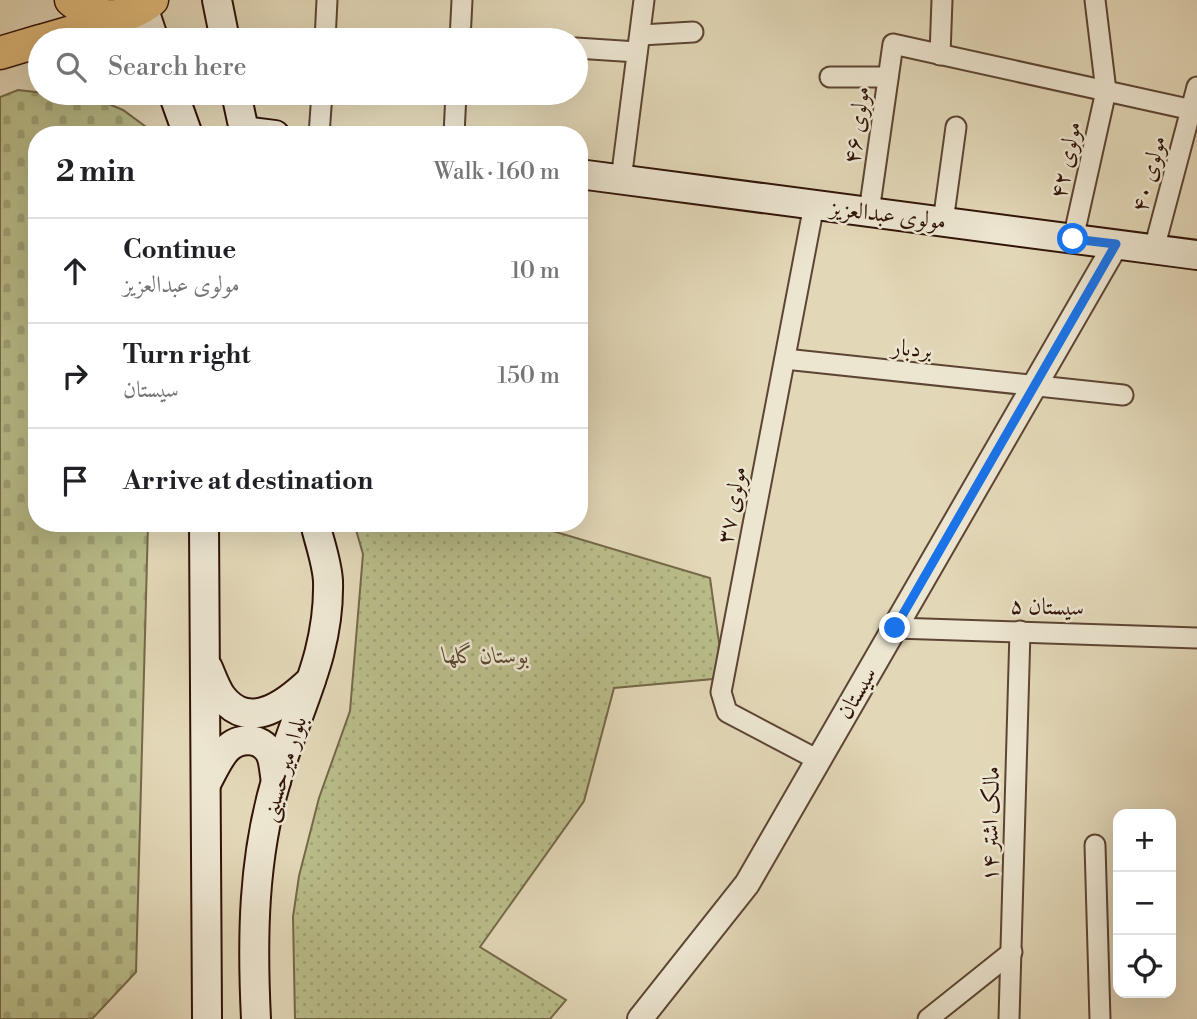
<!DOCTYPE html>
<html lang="en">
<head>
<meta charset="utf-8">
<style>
  :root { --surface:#fff; --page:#f6f6f6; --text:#202124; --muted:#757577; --line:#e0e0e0 }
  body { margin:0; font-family:"Libre Bodoni",Amiri,serif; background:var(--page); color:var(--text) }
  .controls { position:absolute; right:21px; bottom:21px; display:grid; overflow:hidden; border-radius:14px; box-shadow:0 7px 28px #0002 }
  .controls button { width:63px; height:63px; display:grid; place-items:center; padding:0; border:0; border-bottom:2px solid var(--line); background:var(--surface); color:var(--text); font:35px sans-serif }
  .stop { position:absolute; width:21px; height:21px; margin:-16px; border:5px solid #1a73e8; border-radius:50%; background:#fff }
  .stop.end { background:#1a73e8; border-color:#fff; box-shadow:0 2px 7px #0008 }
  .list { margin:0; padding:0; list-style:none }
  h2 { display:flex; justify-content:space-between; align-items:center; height:91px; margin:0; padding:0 28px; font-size:30px }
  h2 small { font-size:23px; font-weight:400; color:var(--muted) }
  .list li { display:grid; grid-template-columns:46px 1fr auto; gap:21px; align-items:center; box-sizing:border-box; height:105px; padding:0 28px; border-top:2px solid var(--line) }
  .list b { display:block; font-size:26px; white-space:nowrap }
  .list p { margin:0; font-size:23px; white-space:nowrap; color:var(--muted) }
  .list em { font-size:23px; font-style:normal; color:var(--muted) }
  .icon { flex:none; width:38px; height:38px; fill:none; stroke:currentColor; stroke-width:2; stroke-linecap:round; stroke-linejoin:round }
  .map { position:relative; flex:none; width:1197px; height:1019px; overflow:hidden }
  .search { position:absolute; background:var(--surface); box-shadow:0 7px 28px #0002; left:28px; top:28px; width:560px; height:77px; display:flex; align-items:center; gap:18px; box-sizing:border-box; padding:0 24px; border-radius:38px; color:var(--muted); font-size:26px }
  .panel { position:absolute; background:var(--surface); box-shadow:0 7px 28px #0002; left:28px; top:126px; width:560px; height:406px; border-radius:28px }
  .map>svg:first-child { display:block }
</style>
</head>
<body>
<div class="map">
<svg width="1197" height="1019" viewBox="0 0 1197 1019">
  <defs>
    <pattern id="cemetery-stones" width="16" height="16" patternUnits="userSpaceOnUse" patternTransform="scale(1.75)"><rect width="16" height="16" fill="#b9bd8a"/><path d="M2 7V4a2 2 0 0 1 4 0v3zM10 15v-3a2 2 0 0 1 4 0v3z" fill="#a0a276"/></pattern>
    <pattern id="park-dots" width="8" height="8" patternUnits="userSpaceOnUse" patternTransform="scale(1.75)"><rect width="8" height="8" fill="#b9bd8a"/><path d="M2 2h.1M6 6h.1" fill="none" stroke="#a0a276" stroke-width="1.8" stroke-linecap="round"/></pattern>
  </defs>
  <rect width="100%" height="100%" fill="#e2d7b7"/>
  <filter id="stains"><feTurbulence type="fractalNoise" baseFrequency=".00286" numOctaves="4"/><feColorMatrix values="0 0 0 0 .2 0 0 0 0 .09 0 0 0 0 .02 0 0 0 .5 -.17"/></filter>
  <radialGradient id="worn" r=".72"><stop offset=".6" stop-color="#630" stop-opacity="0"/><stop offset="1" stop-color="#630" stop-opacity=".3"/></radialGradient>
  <path fill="url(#cemetery-stones)" stroke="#756848" stroke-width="2" d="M18,90L97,99L123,110L157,135H37V523H148L136,972L92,1019H0V97Z"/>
  <path fill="url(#park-dots)" stroke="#756848" stroke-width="2" d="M354,523H526L710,578L724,678L614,688L584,801L480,947L566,1000L550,1019H295L293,917L299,876L319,798L350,711L363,554Z"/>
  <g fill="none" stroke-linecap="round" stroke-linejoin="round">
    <g stroke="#5d4533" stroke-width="23">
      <g id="minor">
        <path d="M641,35L693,32"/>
        <path d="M325,40L327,0"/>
        <path d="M460,40L462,0"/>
        <path d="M576,48L637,52"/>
        <path d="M940,55L942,0"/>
        <path d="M830,77H888"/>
        <path d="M319,135L322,93"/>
        <path d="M454,135L456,93"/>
        <path d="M621,180L644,0"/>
        <path d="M814,205L721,692L727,712L818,760"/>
        <path d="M869,212L893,44L1197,111"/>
        <path d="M943,222L956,127"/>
        <path d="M1073,239L1106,91L1095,0"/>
        <path d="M1154,249L1197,87"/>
        <path d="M785,359L1123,395"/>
        <path d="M895,628L1197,638"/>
        <path d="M1095,845L1100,1019"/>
        <path d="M928,1019L1012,952"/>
        <path d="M1009,1019L1020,631"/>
      </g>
    </g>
    <g stroke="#5d4533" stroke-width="28">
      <path id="tertiary" d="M640,1019L747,884L1116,244"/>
    </g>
    <g stroke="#311407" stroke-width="32">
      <g id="secondary">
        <path d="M217,0L225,40"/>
        <path d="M143,7L154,40"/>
        <path d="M173,93L188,135"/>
        <path d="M236,93L245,135"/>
        <path d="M244,131L275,135"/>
        <path d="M579,174L1197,255"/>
        <path d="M204,523L207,1019"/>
        <path d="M208,668C212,677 216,689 222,697C250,733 288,702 311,680"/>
        <path d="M206,784C212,773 218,759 226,750C238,737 261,736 270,753C274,760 274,772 276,781"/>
        <path d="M256,1019C252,938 253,859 276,781C296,710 330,657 328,581C327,562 319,541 315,523"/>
      </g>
    </g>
    <g stroke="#311407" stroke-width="35">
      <g id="primary">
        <path d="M71,0C97,22 126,21 152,0"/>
        <path d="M44,40L116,19"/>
        <path d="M0,53L40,41"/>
      </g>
    </g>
    <use href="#minor" stroke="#ece5d0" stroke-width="19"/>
    <use href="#tertiary" stroke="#ece5d0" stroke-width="24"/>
    <use href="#secondary" stroke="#ece5d0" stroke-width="28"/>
    <use href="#primary" stroke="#e1bc7c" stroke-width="32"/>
  </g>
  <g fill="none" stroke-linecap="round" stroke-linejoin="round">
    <path stroke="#1a73e8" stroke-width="9" d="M895,628L1116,244L1073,239"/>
  </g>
  <g text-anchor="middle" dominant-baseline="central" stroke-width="5" stroke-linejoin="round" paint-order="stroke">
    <g font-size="23" fill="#311407" stroke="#ece5d0">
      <text transform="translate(857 125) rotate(-82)">مولوی ۴۶</text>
      <text transform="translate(1066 160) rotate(-78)">مولوی ۴۲</text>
      <text transform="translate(1149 174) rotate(-75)">مولوی ۴۰</text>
      <text transform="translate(888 215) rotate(7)">مولوی عبدالعزیز</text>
      <text transform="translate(912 349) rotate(6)">بردبار</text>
      <text transform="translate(732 505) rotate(-79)">مولوی ۳۷</text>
      <text transform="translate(1047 607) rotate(2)">سیستان ۵</text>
      <text transform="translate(857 693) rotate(-60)">سیستان</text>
      <text transform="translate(284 769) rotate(-73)">بلوار میرحسینی</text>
      <text transform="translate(991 824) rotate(-89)">مالک اشتر ۱۴</text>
    </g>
    <g font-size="23" font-style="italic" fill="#5a472e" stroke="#ece5d0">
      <text x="486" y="656">بوستان گلها</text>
    </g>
  </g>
  <rect width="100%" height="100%" filter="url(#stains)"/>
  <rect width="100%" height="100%" fill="url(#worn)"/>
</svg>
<div class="controls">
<button>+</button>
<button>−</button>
<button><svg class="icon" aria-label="locate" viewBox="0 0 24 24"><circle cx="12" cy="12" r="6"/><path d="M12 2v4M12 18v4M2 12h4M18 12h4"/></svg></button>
</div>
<div class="stop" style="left:1073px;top:239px"></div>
<div class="stop end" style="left:895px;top:628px"></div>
<div class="search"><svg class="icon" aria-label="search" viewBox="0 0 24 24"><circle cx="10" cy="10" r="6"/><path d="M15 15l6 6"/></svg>Search here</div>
<section class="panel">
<h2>2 min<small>Walk · 160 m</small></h2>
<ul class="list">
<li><svg class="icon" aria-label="ahead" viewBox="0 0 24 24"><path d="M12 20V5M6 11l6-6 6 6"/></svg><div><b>Continue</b><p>مولوی عبدالعزیز</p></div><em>10 m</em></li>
<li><svg class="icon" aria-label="right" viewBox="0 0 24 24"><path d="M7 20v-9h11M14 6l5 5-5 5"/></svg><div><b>Turn right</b><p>سیستان</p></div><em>150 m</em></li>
<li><svg class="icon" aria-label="arrive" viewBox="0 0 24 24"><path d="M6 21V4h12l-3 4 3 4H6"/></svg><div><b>Arrive at destination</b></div></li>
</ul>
</section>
</div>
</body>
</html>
